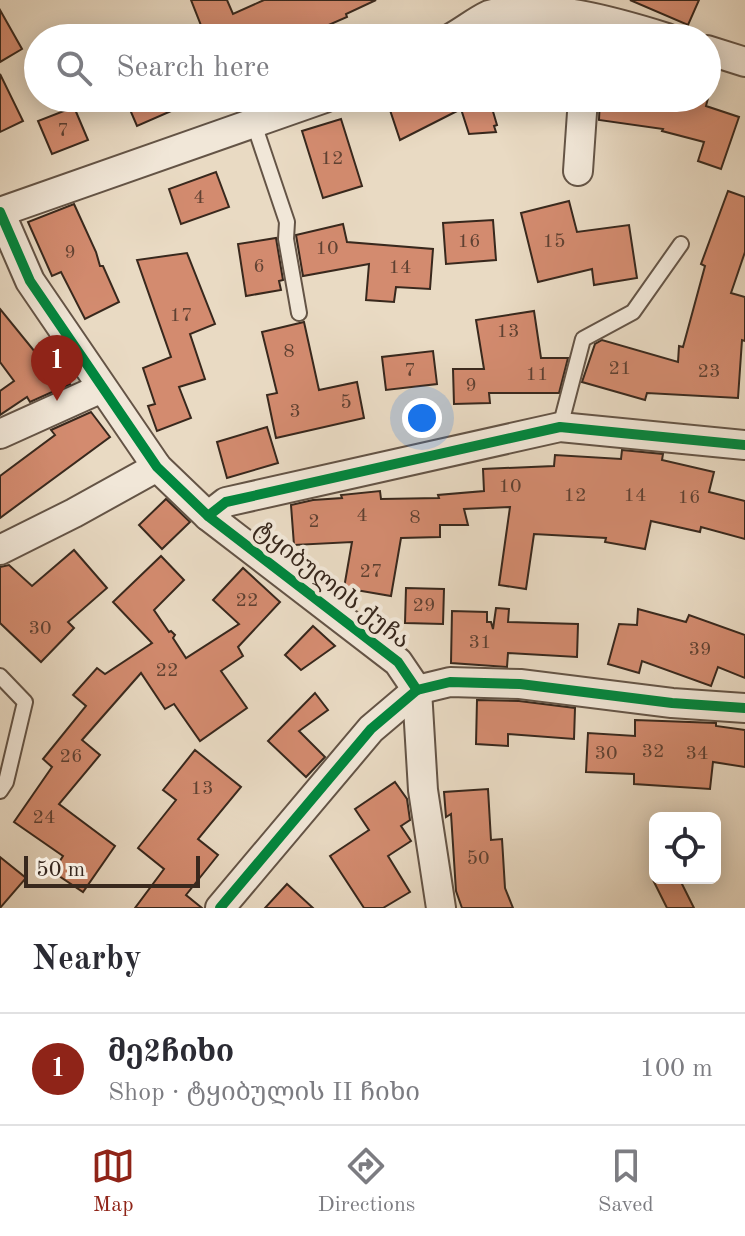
<!DOCTYPE html>
<html lang="en">
<head>
<meta charset="utf-8">
<style>
  :root { --surface:#fff; --page:#f7f7f7; --text:#2b2b33; --muted:#7c7c81; --line:#e1e1e2; --accent:#8f2418 }
  body { margin:0; font-family:"Old Standard TT","Noto Serif Georgian",serif; background:var(--page); color:var(--text) }
  .controls { position:absolute; right:24px; bottom:24px; display:grid; overflow:hidden; border-radius:12px; box-shadow:0 4px 20px #0003 }
  .controls button { width:72px; height:72px; display:grid; place-items:center; padding:0; border:0; border-bottom:2px solid var(--line); background:var(--surface); color:var(--text); font:40px sans-serif }
  .scale { position:absolute; left:24px; bottom:20px; width:176px; box-sizing:border-box; padding-left:8px; border:4px solid #38281d; border-top:0; font-size:22px; line-height:28px; white-space:nowrap; color:#38281d; -webkit-text-stroke:6px #f1e7d8; paint-order:stroke }
  .you { position:absolute; left:422px; top:418px; width:28px; height:28px; margin:-20px; border:6px solid #fff; border-radius:50%; background:#1a73e8; box-shadow:0 0 0 12px #1a73e833 }
  .badge { display:grid; place-items:center; width:52px; height:52px; border-radius:50%; background:var(--accent); color:#fff; font-size:26px; font-weight:700 }
  .pin { position:absolute; translate:-50% -66px; filter:drop-shadow(0 2px 4px #0008) }
  .pin::after { content:''; position:absolute; top:42px; width:28px; height:24px; background:inherit; clip-path:polygon(0 0,100% 0,50% 100%) }
  .list { margin:0; padding:0; list-style:none }
  h2 { display:flex; justify-content:space-between; align-items:center; height:104px; margin:0; padding:0 32px; font-size:34px }
  h2 small { font-size:26px; font-weight:400; color:var(--muted) }
  .list li { display:grid; grid-template-columns:52px 1fr auto; gap:24px; align-items:center; box-sizing:border-box; height:112px; padding:0 32px; border-top:2px solid var(--line) }
  .list b { display:block; font-size:30px; white-space:nowrap }
  .list p { margin:0; font-size:26px; white-space:nowrap; color:var(--muted) }
  .list em { font-size:26px; font-style:normal; color:var(--muted) }
  .icon { flex:none; width:44px; height:44px; fill:none; stroke:currentColor; stroke-width:2; stroke-linecap:round; stroke-linejoin:round }
  .map { position:relative; flex:none; width:745px; height:908px; overflow:hidden }
  .search { position:absolute; background:var(--surface); box-shadow:0 4px 20px #0003; left:24px; right:24px; top:24px; height:88px; display:flex; align-items:center; gap:20px; box-sizing:border-box; padding:0 28px; border-radius:44px; color:var(--muted); font-size:30px }
  .sheet { height:216px; background:var(--surface) }
  nav { display:flex; justify-content:space-around; align-items:center; box-sizing:border-box; height:112px; border-top:2px solid var(--line); background:var(--surface); font-size:22px; color:var(--muted) }
  nav a { display:grid; justify-items:center; gap:4px }
  nav .on { color:var(--accent) }
  .map>svg:first-child { display:block }
</style>
</head>
<body>
<div class="map">
<svg width="745" height="908" viewBox="0 0 745 908">
  <rect width="100%" height="100%" fill="#e9dac3"/>
  <filter id="stains"><feTurbulence type="fractalNoise" baseFrequency=".0025" numOctaves="4"/><feColorMatrix values="0 0 0 0 .2 0 0 0 0 .09 0 0 0 0 .02 0 0 0 .5 -.17"/></filter>
  <radialGradient id="worn" r=".72"><stop offset=".6" stop-color="#630" stop-opacity="0"/><stop offset="1" stop-color="#630" stop-opacity=".3"/></radialGradient>
  <g fill="#d38b6f" stroke="#38281d" stroke-width="2">
    <path d="M191,0H227L233,14L264,0H376L346,14L347,17L299,38H206Z"/>
    <path d="M630,0H699L688,25Z"/>
    <path d="M0,10L22,49L0,62Z"/>
    <path d="M0,74L23,121L0,132Z"/>
    <path d="M125,98H201L137,126Z"/>
    <path d="M386,98H489L497,125L494,126L496,132L469,134L461,109L400,140Z"/>
    <path d="M600,98H708L706,106L739,117L721,169L698,161L704,142L662,131L663,129L599,120Z"/>
    <path d="M74,107L88,140L52,154L38,121Z"/>
    <path d="M341,119L362,186L323,198L302,131Z"/>
    <path d="M216,172L229,207L181,224L169,189Z"/>
    <path d="M728,191L745,197V252L731,293L745,297V341L742,340L738,398L647,393L645,400L582,382L595,344L602,340L678,362L679,346L683,347L705,266L701,264Z"/>
    <path d="M569,201L577,232L629,225L637,278L594,285L592,269L538,282L521,213Z"/>
    <path d="M74,204L96,252L100,266H103L119,302L85,319L61,272L52,276L28,222Z"/>
    <path d="M493,220L496,260L446,264L443,223Z"/>
    <path d="M343,224L347,242L433,249L430,289L396,287L394,302L366,300L369,264L303,276L296,235Z"/>
    <path d="M276,238L283,280L279,281L281,290L246,296L238,244Z"/>
    <path d="M187,253L215,324L190,334L205,379L179,387L191,418L157,431L148,406L155,404L143,368L171,357L137,260Z"/>
    <path d="M0,309L57,379L63,374L70,384L30,402L27,397L0,415V391L14,381L0,362Z"/>
    <path d="M534,311L541,358H568L559,393H489L490,403L454,404L453,369H484L476,320Z"/>
    <path d="M304,322L319,390L357,382L364,418L276,438L267,395L277,393L262,332Z"/>
    <path d="M433,351L437,384L386,390L382,357Z"/>
    <path d="M91,412L110,437L0,518V476L55,435L51,430Z"/>
    <path d="M267,427L278,463L227,478L217,442Z"/>
    <path d="M622,450L663,454L662,460L714,472L709,492L745,501V539L701,527L700,532L651,521L645,549L605,542L606,538L534,534L526,589L499,585L510,507L464,509L468,525H440V537L401,538L391,596L344,588L352,542L294,545L291,505L313,500L342,498L341,495L380,491L381,499L439,498L438,495L484,491L483,469L554,466L555,455L621,459Z"/>
    <path d="M166,499L190,522L162,549L139,525Z"/>
    <path d="M74,550L107,588L68,622L74,628L41,662L0,623V567L9,565L32,586Z"/>
    <path d="M161,556L184,580L154,610L169,632L171,631L175,635L173,638L186,658L239,624L213,600L243,568L280,602L238,647L243,656L221,671L247,708L200,741L174,704L165,709L141,673L82,740L100,755L59,804L115,846L83,892L53,872L63,856L14,822L52,767L43,759L86,706L73,695L97,668L105,674L152,643L113,602Z"/>
    <path d="M406,588L444,589L443,624L405,623Z"/>
    <path d="M496,608L509,609L508,622L578,624L577,657L508,653L507,667L451,663L452,611L487,612V622H491L493,629Z"/>
    <path d="M638,609L686,622L689,615L745,635V678L718,667L711,686L642,661L639,673L608,664L619,624L637,625Z"/>
    <path d="M313,626L335,646L301,670L285,655Z"/>
    <path d="M315,693L328,710L299,731L325,757L306,777L268,741Z"/>
    <path d="M477,700L519,701L575,708L574,739L508,734V746L476,744Z"/>
    <path d="M635,720L716,723V726L745,730V767L713,762L710,789L634,784V774L586,772L588,733L635,736Z"/>
    <path d="M195,750L241,787L198,839L218,855L186,895L202,908H135L164,869L138,848L176,800L163,790Z"/>
    <path d="M395,782L407,799L410,820L401,826L411,841L388,856L410,892L383,908H364L330,856L369,830L355,809Z"/>
    <path d="M488,789L491,840L502,839L505,888L513,908H462L456,891L451,814L446,817L444,792Z"/>
    <path d="M0,857L26,878L0,908Z"/>
    <path d="M652,878H679L694,908H667Z"/>
    <path d="M287,884L313,908H265Z"/>
  </g>
  <g fill="none" stroke-linecap="round" stroke-linejoin="round">
    <g stroke="#645446" stroke-width="18">
      <g id="service">
        <path d="M254,124L287,222L286,239L299,313"/>
        <path d="M560,427L583,339L633,312L681,244"/>
        <path d="M0,676L25,702L6,782L0,791"/>
      </g>
    </g>
    <g stroke="#645446" stroke-width="32">
      <g id="minor">
        <path d="M451,38C464,31 476,21 489,15C541,0 616,22 667,38"/>
        <path d="M707,50L745,62"/>
        <path d="M578,171L583,98"/>
        <path d="M0,212L30,281L157,467L208,516L398,662L417,690"/>
        <path d="M0,212L325,98"/>
        <path d="M0,434L102,388"/>
        <path d="M208,516L226,502L560,427L745,445"/>
        <path d="M0,550L74,513L157,467"/>
        <path d="M417,690L423,790L441,908"/>
        <path d="M220,908L371,729L417,690L450,682L520,684L672,703L745,708"/>
      </g>
    </g>
    <use href="#service" stroke="#f1e7d8" stroke-width="14"/>
    <use href="#minor" stroke="#f1e7d8" stroke-width="28"/>
    <g stroke="#f1e7d8" stroke-width="15">
      <g id="cycleway">
        <path d="M0,212L30,281L157,467L208,516L398,662L417,690"/>
        <path d="M208,516L226,502L560,427L745,445"/>
        <path d="M220,908L371,729L417,690L450,682L520,684L672,703L745,708"/>
      </g>
    </g>
    <use href="#cycleway" stroke="#00873e" stroke-width="10"/>
  </g>
  <g text-anchor="middle" dominant-baseline="central" stroke-width="8" stroke-linejoin="round" paint-order="stroke">
    <g font-size="20" fill="#5f4132">
      <text x="63" y="131">7</text>
      <text x="332" y="159">12</text>
      <text x="199" y="198">4</text>
      <text x="469" y="242">16</text>
      <text x="554" y="242">15</text>
      <text x="327" y="249">10</text>
      <text x="70" y="253">9</text>
      <text x="259" y="267">6</text>
      <text x="400" y="268">14</text>
      <text x="181" y="316">17</text>
      <text x="508" y="332">13</text>
      <text x="289" y="352">8</text>
      <text x="620" y="369">21</text>
      <text x="410" y="371">7</text>
      <text x="709" y="372">23</text>
      <text x="537" y="375">11</text>
      <text x="471" y="386">9</text>
      <text x="346" y="403">5</text>
      <text x="295" y="412">3</text>
      <text x="510" y="487">10</text>
      <text x="575" y="496">12</text>
      <text x="635" y="496">14</text>
      <text x="689" y="498">16</text>
      <text x="362" y="516">4</text>
      <text x="415" y="518">8</text>
      <text x="314" y="522">2</text>
      <text x="371" y="572">27</text>
      <text x="247" y="601">22</text>
      <text x="424" y="606">29</text>
      <text x="40" y="629">30</text>
      <text x="480" y="643">31</text>
      <text x="700" y="650">39</text>
      <text x="167" y="671">22</text>
      <text x="653" y="752">32</text>
      <text x="606" y="754">30</text>
      <text x="697" y="754">34</text>
      <text x="71" y="757">26</text>
      <text x="202" y="789">13</text>
      <text x="44" y="818">24</text>
      <text x="478" y="859">50</text>
    </g>
    <g font-size="24" fill="#38281d" stroke="#f1e7d8">
      <text transform="translate(331 586) rotate(38)">ტყიბულის ქუჩა</text>
    </g>
  </g>
  <rect width="100%" height="100%" filter="url(#stains)"/>
  <rect width="100%" height="100%" fill="url(#worn)"/>
</svg>
<div class="controls">
<button><svg class="icon" aria-label="locate" viewBox="0 0 24 24"><circle cx="12" cy="12" r="6"/><path d="M12 2v4M12 18v4M2 12h4M18 12h4"/></svg></button>
</div>
<div class="scale">50 m</div>
<div class="you"></div>
<div class="pin badge" style="left:57px;top:401px">1</div>
<div class="search"><svg class="icon" aria-label="search" viewBox="0 0 24 24"><circle cx="10" cy="10" r="6"/><path d="M15 15l6 6"/></svg>Search here</div>
</div>
<section class="sheet">
<h2>Nearby<small></small></h2>
<ul class="list">
<li><span class="badge">1</span><div><b>მე2ჩიხი</b><p>Shop · ტყიბულის II ჩიხი</p></div><em>100 m</em></li>
</ul>
</section>
<nav>
<a class="on"><svg class="icon" aria-label="map" viewBox="0 0 24 24"><path d="M3 6l6-2 6 2 6-2v14l-6 2-6-2-6 2zM9 4v14M15 6v14"/></svg>Map</a>
<a><svg class="icon" aria-label="directions" viewBox="0 0 24 24"><path d="M12 3l9 9-9 9-9-9zM9 14v-3h6M13 9l2 2-2 2"/></svg>Directions</a>
<a><svg class="icon" aria-label="saved" viewBox="0 0 24 24"><path d="M7 4h10v16l-5-4-5 4z"/></svg>Saved</a>
</nav>
</body>
</html>
